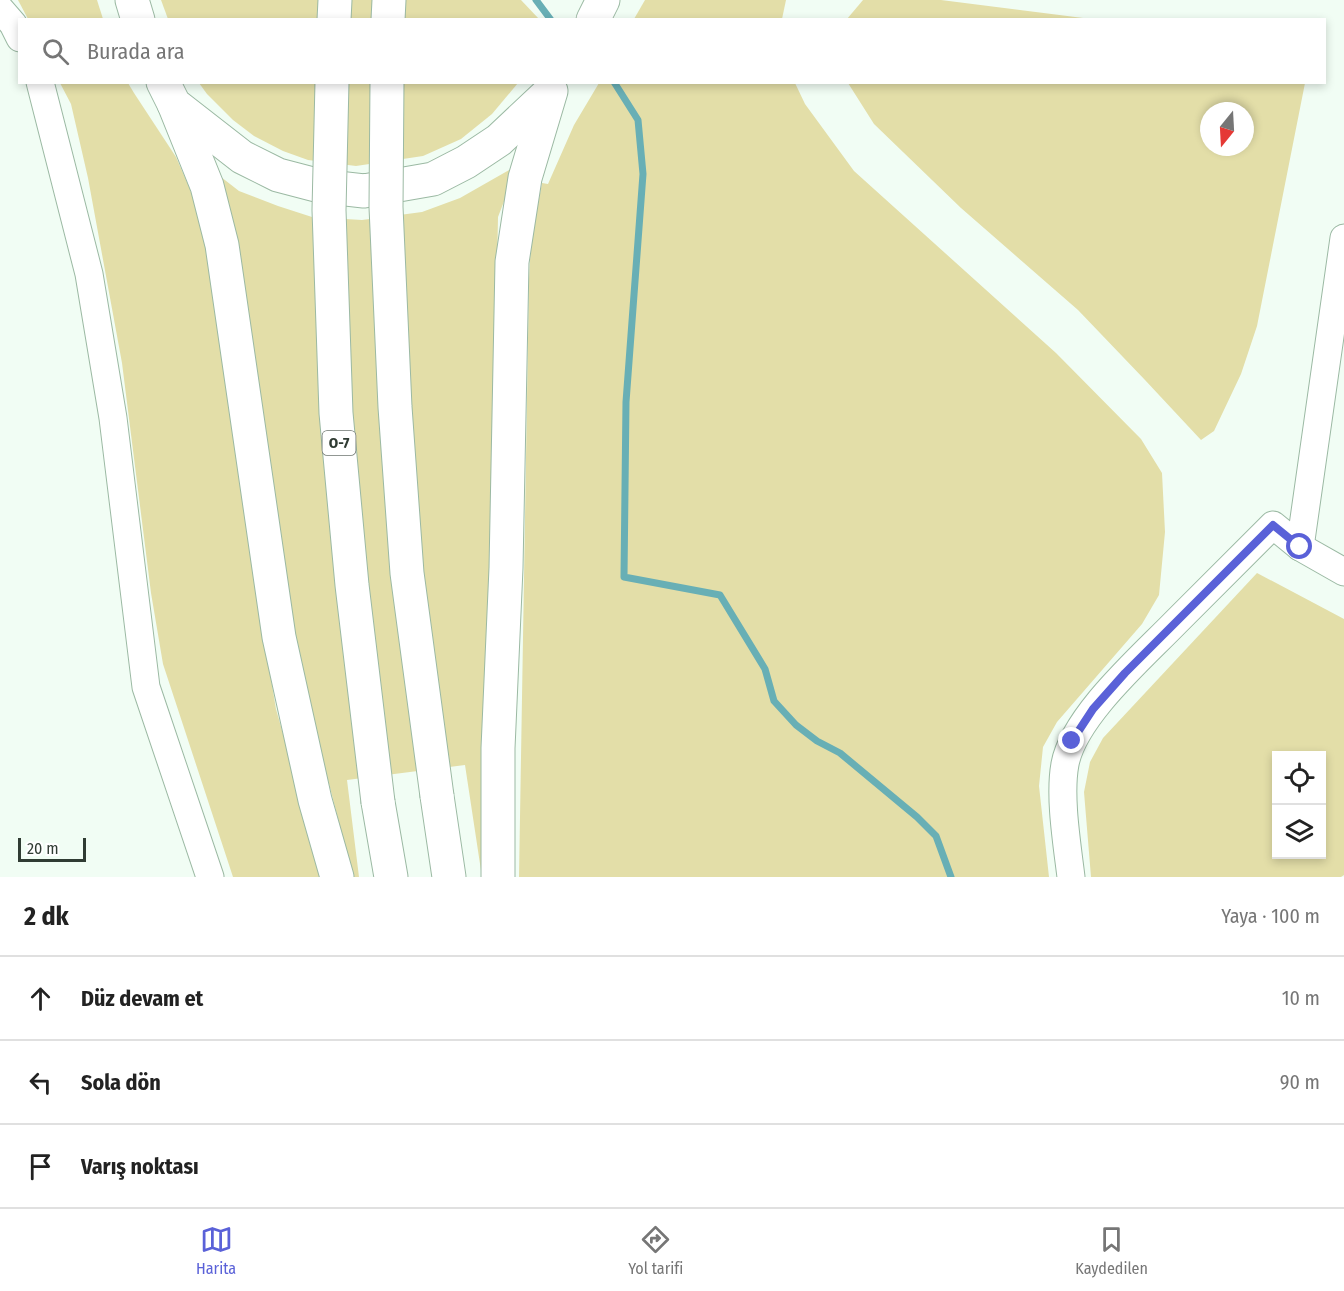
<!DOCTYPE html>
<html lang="tr">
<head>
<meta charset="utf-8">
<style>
  :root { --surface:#fff; --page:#f2f2f2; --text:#222; --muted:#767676; --line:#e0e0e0; --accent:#5a61d8 }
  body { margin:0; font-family:"Fira Sans Condensed",sans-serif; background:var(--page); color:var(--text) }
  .controls { position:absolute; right:18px; bottom:18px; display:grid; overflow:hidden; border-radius:0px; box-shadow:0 3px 9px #0003 }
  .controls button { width:54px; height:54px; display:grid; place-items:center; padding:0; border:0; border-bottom:2px solid var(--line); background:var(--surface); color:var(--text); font:30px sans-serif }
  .compass { position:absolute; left:1200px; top:102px; width:54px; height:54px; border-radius:50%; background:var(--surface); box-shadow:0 3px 9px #0003; rotate:198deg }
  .scale { position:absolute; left:18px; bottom:15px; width:68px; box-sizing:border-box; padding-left:6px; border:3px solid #303c33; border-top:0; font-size:16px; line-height:21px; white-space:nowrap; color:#303c33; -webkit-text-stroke:4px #fff; paint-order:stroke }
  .stop { position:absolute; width:18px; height:18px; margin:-14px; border:4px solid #5a61d8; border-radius:50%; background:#fff }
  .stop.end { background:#5a61d8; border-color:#fff; box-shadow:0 2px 6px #0008 }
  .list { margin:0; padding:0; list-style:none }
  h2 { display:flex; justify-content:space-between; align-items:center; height:78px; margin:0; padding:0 24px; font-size:26px }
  h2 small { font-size:20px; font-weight:400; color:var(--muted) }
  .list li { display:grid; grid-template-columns:39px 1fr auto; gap:18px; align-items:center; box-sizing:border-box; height:84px; padding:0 24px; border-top:2px solid var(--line) }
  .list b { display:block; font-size:22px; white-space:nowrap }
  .list em { font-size:20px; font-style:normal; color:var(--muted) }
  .icon { flex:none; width:33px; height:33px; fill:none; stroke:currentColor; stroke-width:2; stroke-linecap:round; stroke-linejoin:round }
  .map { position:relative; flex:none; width:1344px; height:877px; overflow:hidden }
  .search { position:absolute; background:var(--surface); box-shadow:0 3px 9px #0003; left:18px; right:18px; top:18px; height:66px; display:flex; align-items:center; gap:15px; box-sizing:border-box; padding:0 21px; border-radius:0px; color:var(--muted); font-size:22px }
  .sheet { height:330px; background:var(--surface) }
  nav { display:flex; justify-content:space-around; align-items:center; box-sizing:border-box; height:84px; border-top:2px solid var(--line); background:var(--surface); font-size:16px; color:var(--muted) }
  nav a { display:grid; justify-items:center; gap:3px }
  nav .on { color:var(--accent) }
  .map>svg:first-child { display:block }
</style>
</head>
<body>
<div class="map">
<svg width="1344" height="877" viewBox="0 0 1344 877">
  <rect width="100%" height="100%" fill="#f1fdf4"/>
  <g fill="#e3dea8" fill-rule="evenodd">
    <path d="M18,0H97L103,19H28Z"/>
    <path d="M161,0H521L539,19H168Z"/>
    <path d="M645,0H786L782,19H634Z"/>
    <path d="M863,0H941L1091,19H847Z"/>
    <path d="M60,83H128L134,93L176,157L190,189L204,236L253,571L276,709L323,877H233L163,664L151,593L122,363L88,178L71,104Z"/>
    <path d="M199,83H518L492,114L461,139L423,156L356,166L308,160L283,151L254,136L233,120L207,94Z"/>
    <path d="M599,83H795L805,104L854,171L1056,353L1141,439L1162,473L1165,532L1159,595L1142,624L1057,722L1043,747L1039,786L1049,877H519L529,279L531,241L542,183L548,184L574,125Z"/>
    <path d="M848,83H1305L1257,326L1241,374L1214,431L1201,440L1145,380L1078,310L961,208L874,124ZM1209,111H1245V147H1209Z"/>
    <path d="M518,165L498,217L492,534L482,877L465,765L347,780L359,877H353L298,663L212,170L239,191L278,206L312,217L362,220L422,212L460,198Z"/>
    <path d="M1257,573L1344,619V875L1341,877H1091L1084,792L1090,762L1103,738ZM1276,756H1322V854H1276Z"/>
  </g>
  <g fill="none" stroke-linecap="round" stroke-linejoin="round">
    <g stroke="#68afb5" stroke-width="7">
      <path d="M536,0L551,20"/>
      <path d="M614,82L638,120L643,174L626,402L624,577L720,595L765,669L774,701L796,725L817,741L840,753L917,817L936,836L951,877"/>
    </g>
    <g stroke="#9bb9a3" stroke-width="29">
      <g id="minor">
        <path d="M0,9L13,24L20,38"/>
        <path d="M40,82L89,274L113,418L146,687L210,877"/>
        <path d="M1300,547L1344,238"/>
        <path d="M1071,877C1067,844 1059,796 1065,764C1074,716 1142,657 1176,622C1208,590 1240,558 1273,525L1300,547L1344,572"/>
      </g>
    </g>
    <g stroke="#9bb9a3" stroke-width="35">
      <g id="highway">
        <path d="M132,0L138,20"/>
        <path d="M334,20L335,0"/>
        <path d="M388,20L389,0"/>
        <path d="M593,20L603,0"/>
        <path d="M163,82L174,104L242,157L278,175L320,186L364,191L433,179L466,162L499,140L550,92"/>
        <path d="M174,104L207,186L222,245L279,637L315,800L337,877"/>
        <path d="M437,796L449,877"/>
        <path d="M378,802L391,877"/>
        <path d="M498,877V748L506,568L512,262L525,178L551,91"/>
      </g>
    </g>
    <use href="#minor" stroke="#fff" stroke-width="27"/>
    <use href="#highway" stroke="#fff" stroke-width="33"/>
    <g stroke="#9bb9a3" stroke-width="35" stroke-linecap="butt">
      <g id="highway-bridge">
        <path d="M332,82L329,210L336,413L352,585L378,802"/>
        <path d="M387,82L386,207L395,407L407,573L437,796"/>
      </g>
    </g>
    <use href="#highway-bridge" stroke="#fff" stroke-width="33"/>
  </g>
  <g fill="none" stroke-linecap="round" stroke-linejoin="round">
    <path stroke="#5a61d8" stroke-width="8" d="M1072,741L1093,709L1125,673L1273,525L1300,547"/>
  </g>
  <g text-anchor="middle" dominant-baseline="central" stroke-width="4.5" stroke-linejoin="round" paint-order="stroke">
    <rect fill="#fff" stroke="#6e7670" stroke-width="1.5" x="322.5" y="431" width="33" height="24" rx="4.5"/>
    <g font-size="15" font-weight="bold" fill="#303c33">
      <text x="339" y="443">O-7</text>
    </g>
  </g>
</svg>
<div class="controls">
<button><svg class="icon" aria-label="locate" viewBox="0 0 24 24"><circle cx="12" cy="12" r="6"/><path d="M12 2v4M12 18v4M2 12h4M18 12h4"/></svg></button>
<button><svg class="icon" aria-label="layers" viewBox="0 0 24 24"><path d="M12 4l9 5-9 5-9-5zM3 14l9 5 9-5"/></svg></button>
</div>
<svg class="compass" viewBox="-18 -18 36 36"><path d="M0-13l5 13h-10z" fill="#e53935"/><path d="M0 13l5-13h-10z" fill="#767676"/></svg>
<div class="scale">20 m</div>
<div class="stop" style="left:1300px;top:547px"></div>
<div class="stop end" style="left:1072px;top:741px"></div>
<div class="search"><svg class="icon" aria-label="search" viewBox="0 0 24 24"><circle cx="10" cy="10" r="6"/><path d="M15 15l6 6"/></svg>Burada ara</div>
</div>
<section class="sheet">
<h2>2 dk<small>Yaya · 100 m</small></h2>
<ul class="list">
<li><svg class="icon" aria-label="ahead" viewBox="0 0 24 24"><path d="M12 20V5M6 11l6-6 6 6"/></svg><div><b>Düz devam et</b></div><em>10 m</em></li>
<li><svg class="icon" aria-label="left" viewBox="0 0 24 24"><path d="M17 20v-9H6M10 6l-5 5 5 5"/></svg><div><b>Sola dön</b></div><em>90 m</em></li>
<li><svg class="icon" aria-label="arrive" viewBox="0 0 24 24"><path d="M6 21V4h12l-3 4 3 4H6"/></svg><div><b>Varış noktası</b></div></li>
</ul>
</section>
<nav>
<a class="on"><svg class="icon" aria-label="map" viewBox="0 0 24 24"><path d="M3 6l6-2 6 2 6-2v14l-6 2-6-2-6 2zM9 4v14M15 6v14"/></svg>Harita</a>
<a><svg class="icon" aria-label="directions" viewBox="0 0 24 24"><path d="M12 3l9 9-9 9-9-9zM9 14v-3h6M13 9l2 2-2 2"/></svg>Yol tarifi</a>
<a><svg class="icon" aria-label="saved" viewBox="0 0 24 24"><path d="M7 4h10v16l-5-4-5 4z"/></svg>Kaydedilen</a>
</nav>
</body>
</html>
